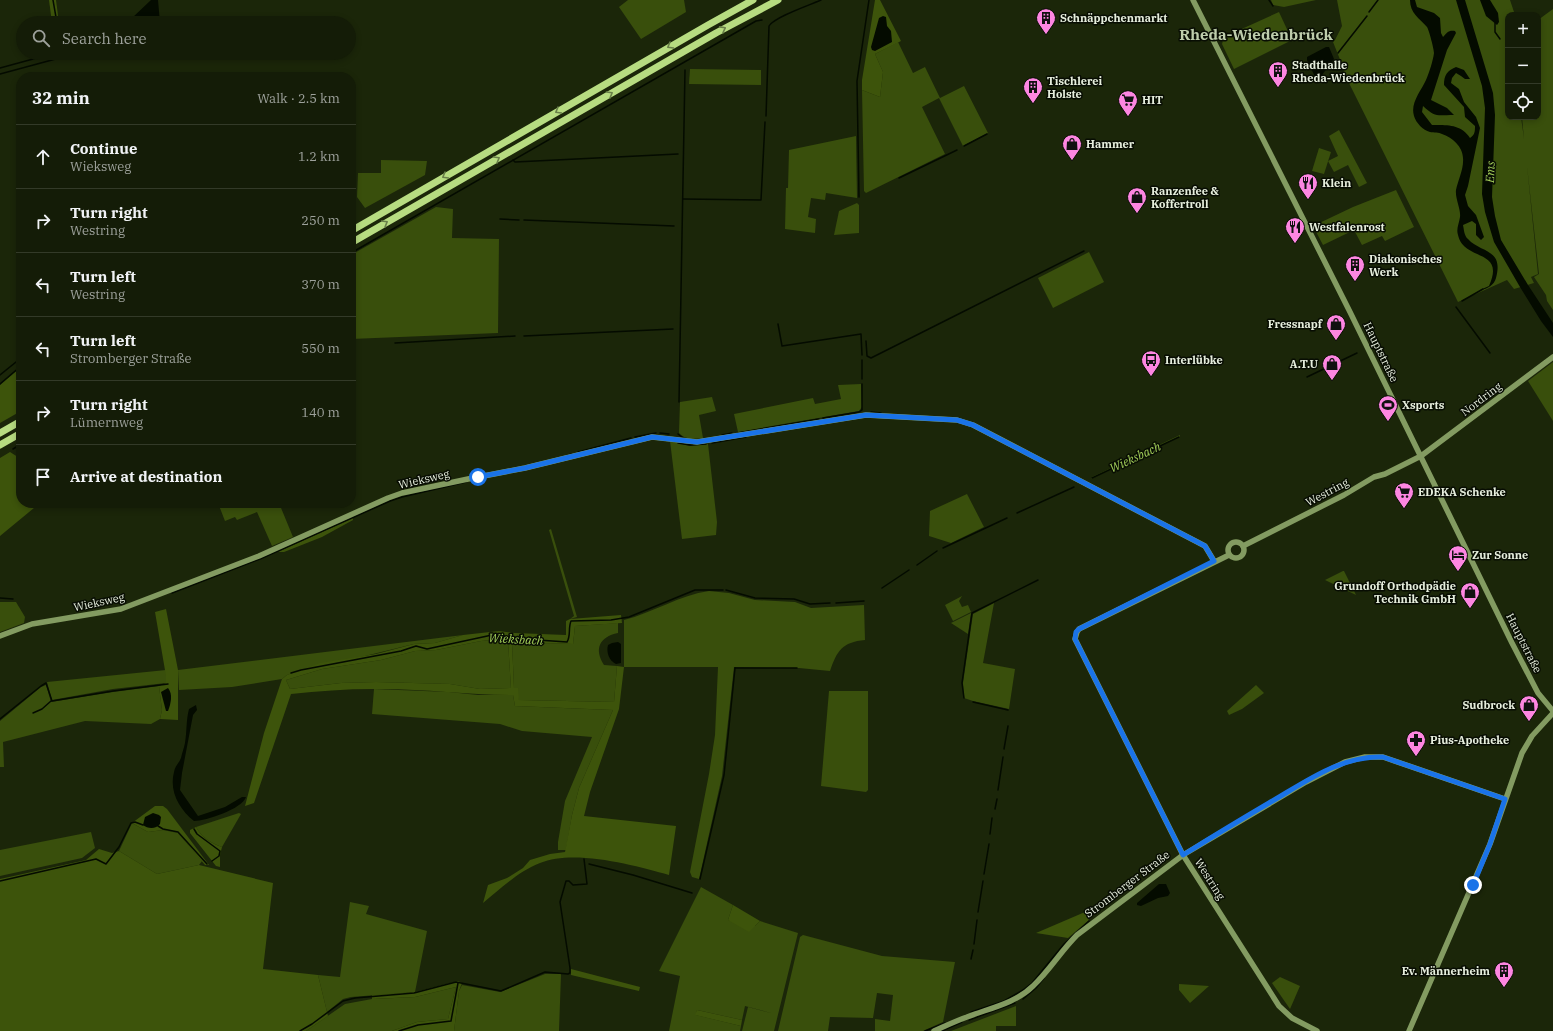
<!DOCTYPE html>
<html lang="en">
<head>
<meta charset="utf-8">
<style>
  :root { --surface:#141c07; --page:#212915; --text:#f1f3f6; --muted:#9da19b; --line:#333a28 }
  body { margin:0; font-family:"IBM Plex Serif",serif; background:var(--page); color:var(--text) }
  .controls { position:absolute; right:12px; top:12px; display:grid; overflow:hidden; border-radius:8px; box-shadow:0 2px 6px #0003 }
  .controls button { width:36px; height:36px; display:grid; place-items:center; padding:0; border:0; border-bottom:1px solid var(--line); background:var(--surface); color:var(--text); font:20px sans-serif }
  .stop { position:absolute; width:12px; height:12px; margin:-9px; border:3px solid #1a73e8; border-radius:50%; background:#fff }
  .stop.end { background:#1a73e8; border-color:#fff; box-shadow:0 1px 4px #0008 }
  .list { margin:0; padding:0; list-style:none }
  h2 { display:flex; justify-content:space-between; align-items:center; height:52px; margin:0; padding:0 16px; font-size:17px }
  h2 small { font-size:13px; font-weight:400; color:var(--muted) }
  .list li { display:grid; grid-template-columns:26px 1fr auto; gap:12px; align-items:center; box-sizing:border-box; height:64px; padding:0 16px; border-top:1px solid var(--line) }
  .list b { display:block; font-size:15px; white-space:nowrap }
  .list p { margin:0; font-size:13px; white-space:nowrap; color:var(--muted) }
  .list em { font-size:13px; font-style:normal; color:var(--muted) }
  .icon { flex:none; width:22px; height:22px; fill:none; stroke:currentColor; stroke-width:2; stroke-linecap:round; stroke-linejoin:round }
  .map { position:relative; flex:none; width:1553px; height:1031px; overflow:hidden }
  .search { position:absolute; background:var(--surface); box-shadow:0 2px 6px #0003; left:16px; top:16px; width:340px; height:44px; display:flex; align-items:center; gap:10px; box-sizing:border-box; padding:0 14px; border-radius:22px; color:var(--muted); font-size:15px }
  .panel { position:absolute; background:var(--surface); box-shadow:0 2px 6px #0003; left:16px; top:72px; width:340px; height:436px; border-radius:16px }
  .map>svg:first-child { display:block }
</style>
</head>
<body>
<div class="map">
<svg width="1553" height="1031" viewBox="0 0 1553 1031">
  <rect width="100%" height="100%" fill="#1b2609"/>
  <g fill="#394f0c">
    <path d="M628,0H684L686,12L641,39L619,7Z"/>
    <path d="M1271,0H1316L1284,7L1273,5Z"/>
    <path d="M1337,0H1510L1515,15H1508V117H1521L1524,139L1522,117H1538V20L1553,9V310L1547,301L1546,295L1534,277L1539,274L1527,166L1538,274L1531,277L1534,283L1514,289L1507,280L1458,302L1344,73L1343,67L1333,42L1335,40L1342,26Z"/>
    <path d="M1279,12L1292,40L1234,69L1222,44L1224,37Z"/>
    <path d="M898,42L913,73L925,67L940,98L964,86L988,133L963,146L939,98L922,107L945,154L866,193L864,191L862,90L880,97L883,72L875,54Z"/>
    <path d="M690,69L761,70V85L689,84Z"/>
    <path d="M1339,130L1367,183L1359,187L1348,165L1334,172L1328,161L1338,156L1329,136Z"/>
    <path d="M856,136L857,198L826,193L825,200L811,198L808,217L816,219L815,233L785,229L786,188H788L789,150Z"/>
    <path d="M1319,148L1331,152L1324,174L1312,171Z"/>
    <path d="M381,160L427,161L425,175L365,208L357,197L358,173H381Z"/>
    <path d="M1396,190L1414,227L1385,241L1382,236L1362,245L1354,230L1323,245L1313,226L1353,207Z"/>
    <path d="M857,203L859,205V233L834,235L839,211Z"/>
    <path d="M436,207L453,209L452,238L499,239L498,333L351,339V255Z"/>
    <path d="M1089,252L1104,282L1053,308L1038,278Z"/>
    <path d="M1553,362V421L1528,381Z"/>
    <path d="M861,384L862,407L859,411L738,432L734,414L813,398L815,404L841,399L838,385Z"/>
    <path d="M712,397L716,411L699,415L703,438C694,439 685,440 679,433L680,402Z"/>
    <path d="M1180,435V437L1091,479L1092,477Z"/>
    <path d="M670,441L690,446L708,444L717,522L716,535L682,539Z"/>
    <path d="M967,494L984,527L951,543L929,536L930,511Z"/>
    <path d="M218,503H279L293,537L272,546L257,512L237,520L235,517L225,521Z"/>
    <path d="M551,529L577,617L570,619L574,616L549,530Z"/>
    <path d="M1343,571H1344L1356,595L1325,580Z"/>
    <path d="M709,591L729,593L755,600L795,602L811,608L864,605L865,640C842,642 837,651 830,671L799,668L734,667L722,776L699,879L692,877L690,872L709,774L715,735L718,667H624V620C652,613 680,595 709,591Z"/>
    <path d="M962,596L959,601L962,607L968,605L971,612L953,621L945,605Z"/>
    <path d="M0,602H16L25,617L24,623L0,632Z"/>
    <path d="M994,603L983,663L1015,669L1009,709L973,701L964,698L963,683L973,614Z"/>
    <path d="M971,613L968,634L951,623Z"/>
    <path d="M618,623V633C599,637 594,649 604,665L617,666L614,702L519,700L514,688L512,642L573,644L575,626Z"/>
    <path d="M463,635L435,643L414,644L287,675L282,679L232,687L179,690L178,670Z"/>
    <path d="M501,639L508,641L511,688L480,689L450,684L376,682L341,683L290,689L286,680L322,669L381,660L415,651L436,650L481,641Z"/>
    <path d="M166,670V683L113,689L52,700L47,682Z"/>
    <path d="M46,685L51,702L113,692L159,686L162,710L160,719L151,724L85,721L3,742L4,767H0V721L41,687Z"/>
    <path d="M1256,685L1264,693L1242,709L1229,715L1227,711Z"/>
    <path d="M374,689L449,692L478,695H513L515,706L613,710L579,788L572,815L566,850H558V842L565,801L592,737L522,731L500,724L372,714Z"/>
    <path d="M829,691H868V790L866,792L821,786Z"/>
    <path d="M239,813L241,814L222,847C211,843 202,838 196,827Z"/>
    <path d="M132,823L148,832L163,830L178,833L202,861L199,865L157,874L119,851Z"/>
    <path d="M91,832L95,848L82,858L0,876V850Z"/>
    <path d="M701,887L733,905L728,920L755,926L760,921L798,933L774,1031H742L748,1007L771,1013L745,1006L742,1020L697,1010L696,1015L741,1026L740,1031H669L680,976L659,971Z"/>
    <path d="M350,902L369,906L366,914L427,931L415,992L351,997L343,999L327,1012L318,975L340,977Z"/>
    <path d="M803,935L882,956L955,962L943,1022L923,1031H875V1019L890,1021L893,995L877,993L873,1018L830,1017L828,1031H778L800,937Z"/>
    <path d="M545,974H561L559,1031H454L459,991L462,985L500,992Z"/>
    <path d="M1280,977L1300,986L1290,1009L1272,983Z"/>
    <path d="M1179,984L1209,986L1190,1003L1179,990Z"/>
    <path d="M456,987L448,1019L417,1022L392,1031H306L345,1004L372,999L415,997Z"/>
    <path d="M1016,1006V1026H996V1031H951Z"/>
  </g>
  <g fill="#3d540b" fill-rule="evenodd">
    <path d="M49,0H56L59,23H52Z"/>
    <path d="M875,0H880L901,41L875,54L883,72L880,97L862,90V80Z"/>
    <path d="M21,367V411L0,423V385Z"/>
    <path d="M10,452L21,459V503H40L0,536V458Z"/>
    <path d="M353,518V520L322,537L284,552H278Z"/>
    <path d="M166,609L178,670V720L160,719L162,710L159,686L166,683V676L155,612Z"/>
    <path d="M621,615L622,623L575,626L573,644L512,642L514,688H518L519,700L614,702L617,666L624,667L619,709L590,792L584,816L676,826L669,875C634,865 574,849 540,863C519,871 500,889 483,903L488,885L507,878L523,868L530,860L550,854L565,852L572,815L579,788L613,710L515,706L513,695C466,695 420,688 373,689C346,689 318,691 291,694L254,803L245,806L264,733L282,679L287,675L320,663L376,654L414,644L435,643L463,635L499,631L515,633L566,635V621L570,619ZM501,639L508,641L511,688L480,689L450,684L376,682L341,683L290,689L286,680L322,669L381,660L415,651L436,650L481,641Z"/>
    <path d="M155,806H163L167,809L209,865H205L178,833L163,830L148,832L132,823Z"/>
    <path d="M196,827C202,838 211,843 222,847L220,855V867L216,866L190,833V830Z"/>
    <path d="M99,849L112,853L119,851L157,874L199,865L273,883L263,969L318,975L328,1016L306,1031H0V879L86,860Z"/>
    <path d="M733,905L760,921L749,932L728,920Z"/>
    <path d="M1085,912L1089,920L1068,938L1036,933Z"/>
    <path d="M571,969L640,987L639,991L571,975Z"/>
    <path d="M458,981L462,983L459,991L454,1031H392L417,1022L448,1019L456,987L415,997L372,999V995L415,992Z"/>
    <path d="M697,1010L742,1020L741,1026L695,1015Z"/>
  </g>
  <g fill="#040b00">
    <path d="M151,0H158L160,23H121L132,18Z"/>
    <path d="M1410,0H1415L1417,7L1434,13L1440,18L1441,33L1443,37C1447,33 1448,30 1455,31L1456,33L1447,50L1431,100L1447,108L1454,115C1437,115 1436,118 1423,106L1422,112L1432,125C1447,125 1461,124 1470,138C1475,135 1475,131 1475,126L1465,117L1464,107L1444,85C1444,75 1447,71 1456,67L1464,70L1470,79H1465L1461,76L1456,73L1452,78L1451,83L1459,89L1464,102L1476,117L1480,128L1468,186L1465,195L1468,206L1476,215L1484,237L1481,240L1476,235V224L1472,221L1463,225C1464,229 1464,236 1468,239C1480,253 1504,248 1496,278C1494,285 1488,289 1480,290L1489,286C1506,248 1464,262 1458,235C1456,229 1459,224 1460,217C1461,209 1455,199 1456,190C1458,180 1464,169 1463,158C1463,147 1452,137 1442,134C1439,132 1434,133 1430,132C1423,130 1416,123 1414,116C1410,103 1421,91 1426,80C1429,73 1433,61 1434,53C1434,49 1429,30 1427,27C1419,18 1410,13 1410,0Z"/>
    <path d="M1456,0H1465L1493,93L1495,115L1492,197L1495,216L1501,240L1528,285L1553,323V337L1541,321L1520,287L1494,242L1485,212L1482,194L1485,108L1482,86Z"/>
    <path d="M1480,0H1490L1498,13L1499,22L1497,25L1486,16Z"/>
    <path d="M883,16L886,17L887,26L891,31L892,42L875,51L872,50L871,47L879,18Z"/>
    <path d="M1326,47H1329L1334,59L1319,79H1316L1307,60V57Z"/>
    <path d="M618,642L621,644V663L616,664C609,661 606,652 608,645L612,643Z"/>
    <path d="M168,688C173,694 171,703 168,711H166L161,692Z"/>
    <path d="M196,705L197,710L193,715L182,773L180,790L198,816L225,807L242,797H246C242,809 206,821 194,821C179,809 169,791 174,772C175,766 179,763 181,758C182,753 184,748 185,743C187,731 186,720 189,709Z"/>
    <path d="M153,813L159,815L161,817L160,824C156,829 148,829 143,825L145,817Z"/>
    <path d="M1159,884H1166L1170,893L1168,896L1158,898L1141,906L1137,905V903Z"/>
  </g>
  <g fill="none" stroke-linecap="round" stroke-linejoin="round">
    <g stroke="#040b00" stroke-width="1.5">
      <path d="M53,0L57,23"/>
      <path d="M1269,0L1273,6"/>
      <path d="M1369,12L1378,0"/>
      <path d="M1495,23V32L1500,39"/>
      <path d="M1338,53L1367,16"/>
      <path d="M0,68L55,53"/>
      <path d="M0,74L63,57"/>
      <path d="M766,116L769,26C774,17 810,5 821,0"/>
      <path d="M964,146L987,134"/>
      <path d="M513,160L515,162L678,154"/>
      <path d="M899,178L957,150"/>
      <path d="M859,197L857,81L869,0"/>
      <path d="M683,199L761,200L765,122"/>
      <path d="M500,219L519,220"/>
      <path d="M524,220L674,226"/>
      <path d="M351,253L756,21L762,20"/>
      <path d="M1462,301L1483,289"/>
      <path d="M1456,307L1490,353"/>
      <path d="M778,324L782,346L861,334L862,355"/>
      <path d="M524,336L673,329"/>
      <path d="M866,341L867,356L871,358L1084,251"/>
      <path d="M395,343L515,336"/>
      <path d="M862,360V379"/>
      <path d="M0,375L21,358"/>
      <path d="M1307,377L1357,353"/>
      <path d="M0,384L21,366"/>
      <path d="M679,402L685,70"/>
      <path d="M871,412L881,413"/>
      <path d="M823,418L859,412L862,410V384"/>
      <path d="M660,433L669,434"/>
      <path d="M738,433L819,419"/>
      <path d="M678,434L683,438"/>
      <path d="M722,435L732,433"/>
      <path d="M635,437L656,433"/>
      <path d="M678,443L690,445L706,444"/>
      <path d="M712,443L746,437"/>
      <path d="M13,449L21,444"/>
      <path d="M578,452L631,438"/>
      <path d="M568,455L572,454"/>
      <path d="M1092,478L1179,437"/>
      <path d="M1017,513L1074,487"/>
      <path d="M943,548L1007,518"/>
      <path d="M917,565L937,551"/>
      <path d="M882,588L909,570"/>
      <path d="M726,590L755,598L794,599L810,604L830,603"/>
      <path d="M172,593L260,559L390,501L402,497L466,482"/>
      <path d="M0,598L13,599"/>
      <path d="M836,603L864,601"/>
      <path d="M735,668H797"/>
      <path d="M291,673L301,670L401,651L416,646L427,649L492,635H502L509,638L567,642C571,636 568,628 571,621L611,620L629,617L695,590H723"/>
      <path d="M964,698L962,683L972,613L1038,580"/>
      <path d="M973,702L1008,710"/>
      <path d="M33,713L42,709L51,701"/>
      <path d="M0,719L41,686L46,683L52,701L113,691L168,684"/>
      <path d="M1004,749L1008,726"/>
      <path d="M998,790L1003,757"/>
      <path d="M995,809L997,799"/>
      <path d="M158,826L163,829L178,832L207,864"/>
      <path d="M194,829L197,834L220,851L219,856L212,861"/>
      <path d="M990,834L992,818"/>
      <path d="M589,864L633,875L692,893"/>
      <path d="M984,874L989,844"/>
      <path d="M700,879L724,775L735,668"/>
      <path d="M0,881L96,859L106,864L119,847L131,823L135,822L143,825"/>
      <path d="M978,912L983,881"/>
      <path d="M974,944L977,920"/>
      <path d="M971,959L973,950"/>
      <path d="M1023,999L1036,988L1044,978"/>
      <path d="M971,1012L1004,1001L1023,990L1032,983L1064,944L1089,921"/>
      <path d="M969,1020L1015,1003"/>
      <path d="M300,1031L312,1024L343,1001L355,998L414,993L456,982L501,991L545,972L568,974L570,973V968L560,902L566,881H569L573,885L587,884L584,859"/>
      <path d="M399,1031L418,1025L451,1021L458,983"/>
      <path d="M925,1031L945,1023"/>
      <path d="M942,1031L962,1022"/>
    </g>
    <g stroke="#839b61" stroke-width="5.5">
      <path d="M1193,0L1350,312L1512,643L1538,693L1553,711"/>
      <circle cx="1236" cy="550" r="8"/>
      <path d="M1243,546L1344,495L1374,477L1385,474L1421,456L1553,357"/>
      <path d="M1229,555L1079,629L1077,632L1075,639L1183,855L1279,1006L1292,1018L1317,1031"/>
      <path d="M0,636L32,624L121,609L259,556L388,498L402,493L468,479L525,468L652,437L697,442L866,415L957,420L973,425L1205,546L1214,561"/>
      <path d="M934,1031C945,1026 956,1021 967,1017C990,1008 1016,1003 1033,986C1049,971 1061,951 1077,935L1183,855L1306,782L1345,762L1365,757H1383L1505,799"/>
      <path d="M1409,1031L1490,844L1522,753L1532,736L1553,713"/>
    </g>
    <g stroke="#b7dc81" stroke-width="7">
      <path d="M351,231L708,25L753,0"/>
      <path d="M351,243L716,33L778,0"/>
      <path d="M0,433L21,421"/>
      <path d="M0,445L21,433"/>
    </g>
  </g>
  <defs><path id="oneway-chevron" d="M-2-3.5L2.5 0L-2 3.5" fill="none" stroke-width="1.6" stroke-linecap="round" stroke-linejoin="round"/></defs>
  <g stroke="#687f48">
    <use href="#oneway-chevron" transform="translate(723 29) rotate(-28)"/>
    <use href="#oneway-chevron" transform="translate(670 46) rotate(150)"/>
    <use href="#oneway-chevron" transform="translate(610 94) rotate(-30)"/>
    <use href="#oneway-chevron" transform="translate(558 111) rotate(150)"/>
    <use href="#oneway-chevron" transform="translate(497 159) rotate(-30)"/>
    <use href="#oneway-chevron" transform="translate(445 176) rotate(150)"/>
    <use href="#oneway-chevron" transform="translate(385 223) rotate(-30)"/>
  </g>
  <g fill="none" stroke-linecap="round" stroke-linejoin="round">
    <path stroke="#1a73e8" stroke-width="5" d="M478,477L525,468L652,437L697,442L866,415L957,420L973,425L1205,546L1214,561L1079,629L1076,632L1075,639L1183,855C1212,837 1240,820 1269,803C1304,783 1341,755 1383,757L1505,799L1490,844L1473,885"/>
  </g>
  <defs>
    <g id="building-pin" transform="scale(1)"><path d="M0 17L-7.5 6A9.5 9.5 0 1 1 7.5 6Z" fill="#fd86e1" stroke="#080d03"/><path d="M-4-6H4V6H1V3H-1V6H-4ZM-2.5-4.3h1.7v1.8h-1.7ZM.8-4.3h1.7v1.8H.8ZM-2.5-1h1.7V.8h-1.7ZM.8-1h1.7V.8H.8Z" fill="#111"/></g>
    <g id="supermarket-pin" transform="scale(1)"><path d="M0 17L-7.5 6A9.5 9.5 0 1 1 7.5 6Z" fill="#fd86e1" stroke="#080d03"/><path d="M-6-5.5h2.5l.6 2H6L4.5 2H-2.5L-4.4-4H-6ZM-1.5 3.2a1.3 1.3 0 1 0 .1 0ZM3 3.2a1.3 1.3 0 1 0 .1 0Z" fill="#111"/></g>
    <g id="shop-pin" transform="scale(1)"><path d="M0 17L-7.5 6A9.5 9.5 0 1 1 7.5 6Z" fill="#fd86e1" stroke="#080d03"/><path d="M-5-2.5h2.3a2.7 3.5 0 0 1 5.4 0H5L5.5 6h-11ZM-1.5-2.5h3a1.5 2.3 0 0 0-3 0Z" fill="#111"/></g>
    <g id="restaurant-pin" transform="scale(1)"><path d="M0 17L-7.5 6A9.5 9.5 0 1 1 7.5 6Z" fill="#fd86e1" stroke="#080d03"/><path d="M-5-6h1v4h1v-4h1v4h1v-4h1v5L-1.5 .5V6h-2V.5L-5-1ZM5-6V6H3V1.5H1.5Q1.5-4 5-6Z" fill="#111"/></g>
    <g id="bus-pin" transform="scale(1)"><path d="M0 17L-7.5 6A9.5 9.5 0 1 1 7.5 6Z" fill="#fd86e1" stroke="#080d03"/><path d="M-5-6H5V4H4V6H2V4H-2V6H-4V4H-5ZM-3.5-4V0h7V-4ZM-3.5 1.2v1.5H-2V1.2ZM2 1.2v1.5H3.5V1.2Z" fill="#111"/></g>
    <g id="stadium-pin" transform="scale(1)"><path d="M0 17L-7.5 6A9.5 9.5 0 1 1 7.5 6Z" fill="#fd86e1" stroke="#080d03"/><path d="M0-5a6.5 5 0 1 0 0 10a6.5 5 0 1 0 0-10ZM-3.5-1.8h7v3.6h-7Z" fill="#111"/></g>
    <g id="hotel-pin" transform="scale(1)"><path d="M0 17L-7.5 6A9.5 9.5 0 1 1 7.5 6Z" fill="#fd86e1" stroke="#080d03"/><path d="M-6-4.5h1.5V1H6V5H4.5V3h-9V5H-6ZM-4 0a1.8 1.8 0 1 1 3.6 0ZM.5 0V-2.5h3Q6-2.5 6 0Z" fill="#111"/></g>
    <g id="pharmacy-pin" transform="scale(1)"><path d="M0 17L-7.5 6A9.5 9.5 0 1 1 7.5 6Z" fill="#fd86e1" stroke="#080d03"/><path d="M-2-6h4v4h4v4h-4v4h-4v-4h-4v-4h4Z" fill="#111"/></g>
  </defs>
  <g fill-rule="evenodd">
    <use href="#building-pin" x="1046" y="18"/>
    <use href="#building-pin" x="1278" y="71"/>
    <use href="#building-pin" x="1033" y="87"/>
    <use href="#supermarket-pin" x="1128" y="100"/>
    <use href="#shop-pin" x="1072" y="144"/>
    <use href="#restaurant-pin" x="1308" y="183"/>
    <use href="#shop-pin" x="1137" y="197"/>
    <use href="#restaurant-pin" x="1295" y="227"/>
    <use href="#building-pin" x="1355" y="265"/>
    <use href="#shop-pin" x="1336" y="324"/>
    <use href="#bus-pin" x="1151" y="360"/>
    <use href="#shop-pin" x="1332" y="364"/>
    <use href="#stadium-pin" x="1388" y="405"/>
    <use href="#supermarket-pin" x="1404" y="492"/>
    <use href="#hotel-pin" x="1458" y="555"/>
    <use href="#shop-pin" x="1470" y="592"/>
    <use href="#shop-pin" x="1529" y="705"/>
    <use href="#pharmacy-pin" x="1416" y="740"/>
    <use href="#building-pin" x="1504" y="971"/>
  </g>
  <g text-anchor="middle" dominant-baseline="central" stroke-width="3" stroke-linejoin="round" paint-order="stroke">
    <g font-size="11" font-weight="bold" fill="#e6eedd" stroke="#080d03" text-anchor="start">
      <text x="1060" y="18">Schnäppchenmarkt</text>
      <text x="1292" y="65">Stadthalle<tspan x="1292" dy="13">Rheda-Wiedenbrück</tspan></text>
      <text x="1047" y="81">Tischlerei<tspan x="1047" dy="13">Holste</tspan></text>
      <text x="1142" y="100">HIT</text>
      <text x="1086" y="144">Hammer</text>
      <text x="1322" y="183">Klein</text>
      <text x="1151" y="191">Ranzenfee &amp;<tspan x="1151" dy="13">Koffertroll</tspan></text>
      <text x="1309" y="227">Westfalenrost</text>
      <text x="1369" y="259">Diakonisches<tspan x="1369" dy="13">Werk</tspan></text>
      <text x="1322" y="324" text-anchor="end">Fressnapf</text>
      <text x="1165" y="360">Interlübke</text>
      <text x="1318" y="364" text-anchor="end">A.T.U</text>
      <text x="1402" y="405">Xsports</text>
      <text x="1418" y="492">EDEKA Schenke</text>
      <text x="1472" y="555">Zur Sonne</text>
      <text x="1456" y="586" text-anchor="end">Grundoff Orthodpädie<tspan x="1456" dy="13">Technik GmbH</tspan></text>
      <text x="1515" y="705" text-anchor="end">Sudbrock</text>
      <text x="1430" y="740">Pius-Apotheke</text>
      <text x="1490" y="971" text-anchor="end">Ev. Männerheim</text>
    </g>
    <g font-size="11" fill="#e6eedd" stroke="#080d03">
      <text transform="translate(1381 352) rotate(64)">Hauptstraße</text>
      <text transform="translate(1481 399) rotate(-37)">Nordring</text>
      <text transform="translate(424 479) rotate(-13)">Wieksweg</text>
      <text transform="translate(1327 492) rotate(-28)">Westring</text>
      <text transform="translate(99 602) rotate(-12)">Wieksweg</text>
      <text transform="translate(1524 643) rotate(63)">Hauptstraße</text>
      <text transform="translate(1210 879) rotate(58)">Westring</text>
      <text transform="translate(1127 884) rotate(-37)">Stromberger Straße</text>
    </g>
    <g font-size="12" font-style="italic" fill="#a4d05a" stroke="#080d03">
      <text transform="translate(1490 172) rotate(-88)">Ems</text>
      <text transform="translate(1135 457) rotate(-25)">Wieksbach</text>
      <text transform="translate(516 639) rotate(3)">Wieksbach</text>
    </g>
    <g font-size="15" font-weight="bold" fill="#becdac" stroke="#080d03">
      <text x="1256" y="34">Rheda-Wiedenbrück</text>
    </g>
  </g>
</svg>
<div class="controls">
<button>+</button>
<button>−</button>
<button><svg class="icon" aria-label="locate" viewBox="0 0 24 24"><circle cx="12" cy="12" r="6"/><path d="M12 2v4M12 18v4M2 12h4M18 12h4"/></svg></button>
</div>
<div class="stop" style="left:478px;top:477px"></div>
<div class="stop end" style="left:1473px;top:885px"></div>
<div class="search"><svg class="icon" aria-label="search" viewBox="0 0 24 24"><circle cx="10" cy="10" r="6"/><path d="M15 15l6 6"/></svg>Search here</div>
<section class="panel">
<h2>32 min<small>Walk · 2.5 km</small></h2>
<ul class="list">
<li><svg class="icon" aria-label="ahead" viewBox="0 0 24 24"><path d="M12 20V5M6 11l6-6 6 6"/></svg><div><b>Continue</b><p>Wieksweg</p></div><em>1.2 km</em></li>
<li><svg class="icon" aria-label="right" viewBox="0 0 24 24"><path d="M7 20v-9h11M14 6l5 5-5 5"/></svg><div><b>Turn right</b><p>Westring</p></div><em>250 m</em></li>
<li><svg class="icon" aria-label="left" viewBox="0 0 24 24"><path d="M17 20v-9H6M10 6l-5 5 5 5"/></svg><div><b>Turn left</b><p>Westring</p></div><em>370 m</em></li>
<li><svg class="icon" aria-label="left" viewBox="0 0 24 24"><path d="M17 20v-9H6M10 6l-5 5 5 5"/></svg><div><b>Turn left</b><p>Stromberger Straße</p></div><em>550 m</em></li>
<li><svg class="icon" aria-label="right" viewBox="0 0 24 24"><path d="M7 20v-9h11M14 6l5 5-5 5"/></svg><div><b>Turn right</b><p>Lümernweg</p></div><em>140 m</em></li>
<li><svg class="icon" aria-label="arrive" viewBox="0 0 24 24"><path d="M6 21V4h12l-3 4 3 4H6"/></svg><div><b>Arrive at destination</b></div></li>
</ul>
</section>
</div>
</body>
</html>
